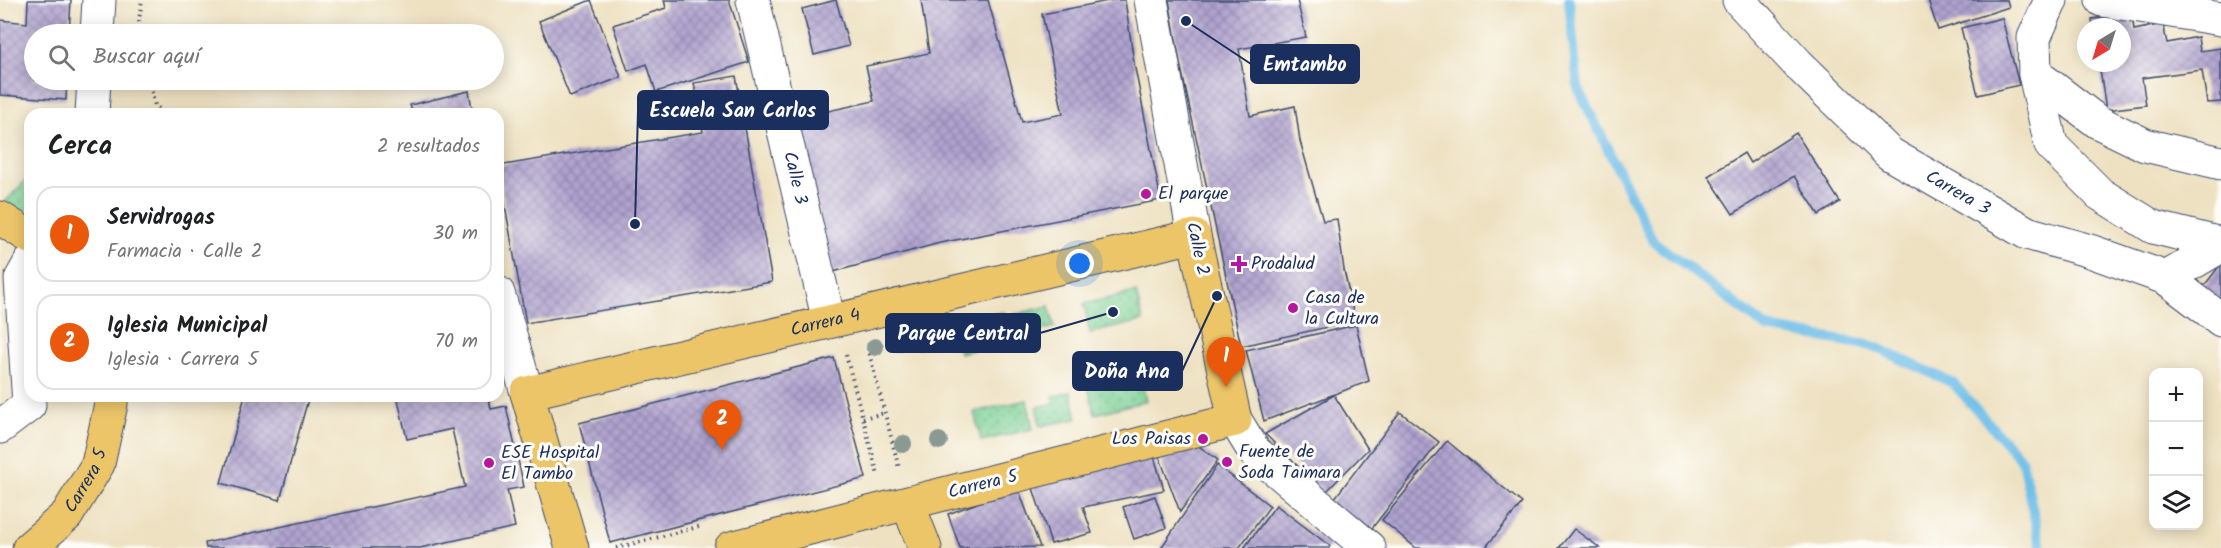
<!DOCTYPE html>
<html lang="es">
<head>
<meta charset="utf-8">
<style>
  :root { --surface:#fff; --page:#f6f6f6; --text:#202124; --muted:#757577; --line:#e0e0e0; --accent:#ea580c }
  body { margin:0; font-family:Kalam,sans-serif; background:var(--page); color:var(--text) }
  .controls { position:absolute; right:18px; bottom:18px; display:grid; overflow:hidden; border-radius:12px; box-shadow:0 3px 15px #0003 }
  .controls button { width:54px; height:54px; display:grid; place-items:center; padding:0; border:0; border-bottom:2px solid var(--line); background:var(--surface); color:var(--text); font:30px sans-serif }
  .compass { position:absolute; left:2077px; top:18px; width:54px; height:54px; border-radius:50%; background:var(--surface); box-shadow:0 3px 15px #0003; rotate:218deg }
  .you { position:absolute; left:1080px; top:264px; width:21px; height:21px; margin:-15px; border:4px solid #fff; border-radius:50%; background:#1a73e8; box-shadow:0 0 0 9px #1a73e833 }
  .badge { display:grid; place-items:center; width:39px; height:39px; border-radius:50%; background:var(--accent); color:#fff; font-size:20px; font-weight:700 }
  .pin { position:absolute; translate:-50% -50px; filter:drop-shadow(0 2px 3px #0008) }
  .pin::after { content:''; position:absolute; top:32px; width:21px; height:18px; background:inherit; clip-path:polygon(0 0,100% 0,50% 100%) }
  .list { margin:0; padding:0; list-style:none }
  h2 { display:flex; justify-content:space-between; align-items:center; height:78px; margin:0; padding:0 24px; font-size:26px }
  h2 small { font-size:20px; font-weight:400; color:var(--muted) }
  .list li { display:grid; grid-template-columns:39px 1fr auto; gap:18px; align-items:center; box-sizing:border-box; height:96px; margin:0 12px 12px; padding:0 12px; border:2px solid var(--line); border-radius:18px }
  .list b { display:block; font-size:22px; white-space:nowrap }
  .list p { margin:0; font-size:20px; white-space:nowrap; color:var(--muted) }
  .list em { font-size:20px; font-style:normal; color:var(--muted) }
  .icon { flex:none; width:33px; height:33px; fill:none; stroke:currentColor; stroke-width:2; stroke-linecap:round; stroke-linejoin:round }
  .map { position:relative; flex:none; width:2221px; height:548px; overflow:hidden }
  .search { position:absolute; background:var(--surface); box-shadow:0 3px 15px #0003; left:24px; top:24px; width:480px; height:66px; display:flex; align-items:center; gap:15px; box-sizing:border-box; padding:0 21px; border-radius:33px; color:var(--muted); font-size:22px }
  .panel { position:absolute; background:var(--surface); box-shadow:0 3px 15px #0003; left:24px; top:108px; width:480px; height:294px; border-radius:18px }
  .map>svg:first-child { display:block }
</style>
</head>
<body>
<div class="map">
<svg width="2221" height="548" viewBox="0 0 2221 548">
  <defs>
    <pattern id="grass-dots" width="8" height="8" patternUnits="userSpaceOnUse" patternTransform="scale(1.5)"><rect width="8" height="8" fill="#7bd094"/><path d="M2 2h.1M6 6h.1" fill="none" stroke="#64a97c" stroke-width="1.8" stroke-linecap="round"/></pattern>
    <pattern id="building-cross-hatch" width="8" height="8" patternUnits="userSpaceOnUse" patternTransform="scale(1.5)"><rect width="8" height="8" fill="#b0a3cf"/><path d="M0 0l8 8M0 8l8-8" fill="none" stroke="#8e85ab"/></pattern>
  </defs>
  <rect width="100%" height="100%" fill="#fdfcf7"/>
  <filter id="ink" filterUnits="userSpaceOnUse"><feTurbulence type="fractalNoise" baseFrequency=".0167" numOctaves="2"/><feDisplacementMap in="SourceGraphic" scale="12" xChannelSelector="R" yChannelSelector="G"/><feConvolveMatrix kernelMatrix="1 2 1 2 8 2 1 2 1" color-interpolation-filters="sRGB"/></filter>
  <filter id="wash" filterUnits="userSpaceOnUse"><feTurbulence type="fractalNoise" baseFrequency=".008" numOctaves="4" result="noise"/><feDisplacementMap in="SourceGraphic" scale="24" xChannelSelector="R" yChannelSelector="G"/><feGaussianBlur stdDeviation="1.35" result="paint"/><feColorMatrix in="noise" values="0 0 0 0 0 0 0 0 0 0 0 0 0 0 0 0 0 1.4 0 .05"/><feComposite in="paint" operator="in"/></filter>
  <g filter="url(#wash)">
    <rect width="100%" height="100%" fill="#eee1c1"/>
    <g fill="url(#grass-dots)" stroke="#4b8079" stroke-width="1.5">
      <path d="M30,176V240L0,207Z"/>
      <path d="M1136,292L1143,321L1090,333L1084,304Z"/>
      <path d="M1049,306L1055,327L1019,336L1013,315Z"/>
      <path d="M1004,312L1011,341L959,353L952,324Z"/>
      <path d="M1140,373L1146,401L1095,414L1087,383L1108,378L1111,388L1128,384L1126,376Z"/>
      <path d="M1071,392L1077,419L1040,426L1037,407L1055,403L1053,396Z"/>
      <path d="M1027,400L1033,429L981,441L974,412Z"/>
    </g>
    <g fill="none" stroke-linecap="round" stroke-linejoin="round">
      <path stroke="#6dbde8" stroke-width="10" d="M1569,0L1578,88L1653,241L1767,328L1873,346L1953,383L2022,461L2041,548"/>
    </g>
    <g id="blocks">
      <g fill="url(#building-cross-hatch)">
        <path d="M28,0H71L69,34H34V80H67L66,100L0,95V20L27,23Z"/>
        <path d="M591,0L621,77L570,97L539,21Z"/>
        <path d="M664,0H729L749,62L656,92L647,64L628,71L613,25L666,8Z"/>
        <path d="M836,0L849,46L814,55L802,9Z"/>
        <path d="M921,0H988L1022,122L1063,114L1042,14L1113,0H1125L1134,63L1161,200L940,243L833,272L796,118L874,101L866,66L929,53Z"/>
        <path d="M1169,0H1297L1306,37L1239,49L1250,116L1295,106L1300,141L1323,221L1337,219L1344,270L1355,321L1241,346L1180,63Z"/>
        <path d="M1928,0H2007L2009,7L1938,30Z"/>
        <path d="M2132,13L2134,30L2163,24L2167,43L2198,37L2200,51L2221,48V102L2207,103L2202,70L2142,78L2146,105L2106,110L2099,63H2122V27H2093L2092,19Z"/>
        <path d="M2002,18L2019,85L1978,95L1961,28Z"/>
        <path d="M736,76L772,282L526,323L498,166L703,132L694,83Z"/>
        <path d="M469,91L473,114H413L410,105Z"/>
        <path d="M1796,133L1840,202L1819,215L1794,176L1733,214L1708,176L1744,153L1750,163Z"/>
        <path d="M2221,264V307L2200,291Z"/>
        <path d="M1356,325L1369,381L1264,421L1246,350Z"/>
        <path d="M834,358L866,478L610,543L579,423Z"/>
        <path d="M1334,395L1368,449L1325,493L1265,434Z"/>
        <path d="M245,396H309L280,500L221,483Z"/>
        <path d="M397,396H488L491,409L506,406L524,487L507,490L515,527L420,548H206L205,543L465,487L452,429L407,439Z"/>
        <path d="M1400,412L1439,442L1366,536L1328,507Z"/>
        <path d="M1447,441L1522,503L1485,548H1416L1382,520Z"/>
        <path d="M1193,442L1218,460L1180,512L1158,453Z"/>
        <path d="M1153,453L1164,490L1083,507L1092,533L1051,544L1032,485Z"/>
        <path d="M1217,465L1270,506L1239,548H1161Z"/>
        <path d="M1018,488L1040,547L960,548L948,514Z"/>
        <path d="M1155,496L1166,528L1134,539L1123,507Z"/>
        <path d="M1276,505L1330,546L1329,548H1244Z"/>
        <path d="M1574,529L1600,548H1559Z"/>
      </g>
    </g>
  </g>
  <g filter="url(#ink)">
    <use href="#blocks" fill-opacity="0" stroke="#3b4a6d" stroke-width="1.5"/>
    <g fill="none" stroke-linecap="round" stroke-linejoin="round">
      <g stroke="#3b4a6d" stroke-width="35">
        <g id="minor">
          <path id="s1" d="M753,0L829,321"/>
          <path d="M1151,0L1194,236"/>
          <path id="s2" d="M1739,0L1798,64L1890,154L2027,233L2090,251L2166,278L2221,320"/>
          <path d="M2051,0L2034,38L2035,74L2098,122L2145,145L2221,163"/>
          <path d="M2102,0L2221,19"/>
          <path d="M97,34L99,0"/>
          <path d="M2035,74L2051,145L2100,194L2153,227L2221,244"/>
          <path d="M92,114L94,80"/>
          <path d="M2166,278L2221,246"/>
          <path d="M498,293L527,393"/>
          <path d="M1235,420L1254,451L1369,548"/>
          <path d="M0,427L29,405L21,279L30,263"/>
        </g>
      </g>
      <g stroke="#3b4a6d" stroke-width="35">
        <g id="major">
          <path d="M0,218L30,237"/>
          <path d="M908,504L925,548"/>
          <path id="s3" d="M29,548L67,515L98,464L111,404L110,396"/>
          <path id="s4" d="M572,548L527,393L1194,236L1235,420L731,548"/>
        </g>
      </g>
      <g stroke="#3b4a6d" stroke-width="4" stroke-dasharray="1.5 4.5" stroke-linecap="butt">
        <path d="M141,34L139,20L142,0"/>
        <path d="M149,80L155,106L167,114"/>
        <path d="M868,348L899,468"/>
        <path d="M846,355L878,475"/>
        <path d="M863,418L885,413"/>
        <path d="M616,548L702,526"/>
      </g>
      <use href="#minor" stroke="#fff" stroke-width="33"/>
      <use href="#major" stroke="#edc569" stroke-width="33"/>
    </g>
    <g fill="#8a9a93">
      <circle cx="898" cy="343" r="9"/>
      <circle cx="921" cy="343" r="9"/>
      <circle cx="875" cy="347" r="9"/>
      <circle cx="939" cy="441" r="9"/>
      <circle cx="903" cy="444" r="9"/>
    </g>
  </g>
  <g fill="#b5179e" stroke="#fdfcf7" stroke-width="2">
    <circle cx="1146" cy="194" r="6"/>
    <path d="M1236 255h6v6h6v6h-6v6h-6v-6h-6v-6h6z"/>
    <circle cx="1293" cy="308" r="6"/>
    <circle cx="1203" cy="439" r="6"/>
    <circle cx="1227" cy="462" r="6"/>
    <circle cx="489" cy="463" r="6"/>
  </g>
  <g text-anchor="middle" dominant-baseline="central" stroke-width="6" stroke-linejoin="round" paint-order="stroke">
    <g font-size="18" fill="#1b2f5e" stroke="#fdfcf7">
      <text stroke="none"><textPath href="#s1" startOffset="183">Calle 3</textPath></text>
      <text stroke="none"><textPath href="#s2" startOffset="294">Carrera 3</textPath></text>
      <text transform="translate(1197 249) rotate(78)">Calle 2</text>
      <text stroke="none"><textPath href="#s4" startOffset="468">Carrera 4</textPath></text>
      <text stroke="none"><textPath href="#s3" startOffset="90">Carrera 5</textPath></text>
      <text transform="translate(983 485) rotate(-14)">Carrera 5</text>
    </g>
    <g font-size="18" fill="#1b2f5e" stroke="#fdfcf7" text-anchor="start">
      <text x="1158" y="194">El parque</text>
      <text x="1251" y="264">Prodalud</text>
      <text x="1305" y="298">Casa de<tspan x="1305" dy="21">la Cultura</tspan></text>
      <text x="1191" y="439" text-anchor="end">Los Paisas</text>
      <text x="1239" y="452">Fuente de<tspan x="1239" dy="21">Soda Taimara</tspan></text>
      <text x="501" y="453">ESE Hospital<tspan x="501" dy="21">El Tambo</tspan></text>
    </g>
  </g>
  <path fill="none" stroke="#1b2f5e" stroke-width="2" d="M1186 21L1251 64M635 224L638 110M1113 312L1040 333M1217 296L1182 371"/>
  <g fill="#1b2f5e" stroke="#fdfcf7" stroke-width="2">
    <circle cx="1186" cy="21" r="6"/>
    <circle cx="635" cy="224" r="6"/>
    <circle cx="1113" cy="312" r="6"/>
    <circle cx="1217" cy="296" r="6"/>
  </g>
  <g fill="#1b2f5e" stroke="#1b2f5e" stroke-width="2">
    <rect x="1251" y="45" width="108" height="38" rx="6"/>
    <rect x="638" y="91" width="190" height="38" rx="6"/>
    <rect x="886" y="314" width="154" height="38" rx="6"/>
    <rect x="1073" y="352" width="109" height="38" rx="6"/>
  </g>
  <g font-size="20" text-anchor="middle" font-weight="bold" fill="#fff">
    <text x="1305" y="71">Emtambo</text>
    <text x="733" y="117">Escuela San Carlos</text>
    <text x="963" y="340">Parque Central</text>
    <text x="1127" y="378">Doña Ana</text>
  </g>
</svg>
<div class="controls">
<button>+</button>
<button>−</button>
<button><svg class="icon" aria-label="layers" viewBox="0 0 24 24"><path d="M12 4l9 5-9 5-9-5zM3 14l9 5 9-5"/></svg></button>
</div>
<svg class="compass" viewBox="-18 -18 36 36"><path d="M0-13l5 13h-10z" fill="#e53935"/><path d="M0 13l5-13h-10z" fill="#757577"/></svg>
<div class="you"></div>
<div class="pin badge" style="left:1226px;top:387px">1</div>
<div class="pin badge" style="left:722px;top:450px">2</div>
<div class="search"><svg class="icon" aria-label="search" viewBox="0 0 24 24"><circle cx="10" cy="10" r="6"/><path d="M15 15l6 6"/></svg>Buscar aquí</div>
<section class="panel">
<h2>Cerca<small>2 resultados</small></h2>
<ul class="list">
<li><span class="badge">1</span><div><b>Servidrogas</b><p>Farmacia · Calle 2</p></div><em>30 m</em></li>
<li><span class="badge">2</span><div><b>Iglesia Municipal</b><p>Iglesia · Carrera 5</p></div><em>70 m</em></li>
</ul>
</section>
</div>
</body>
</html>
